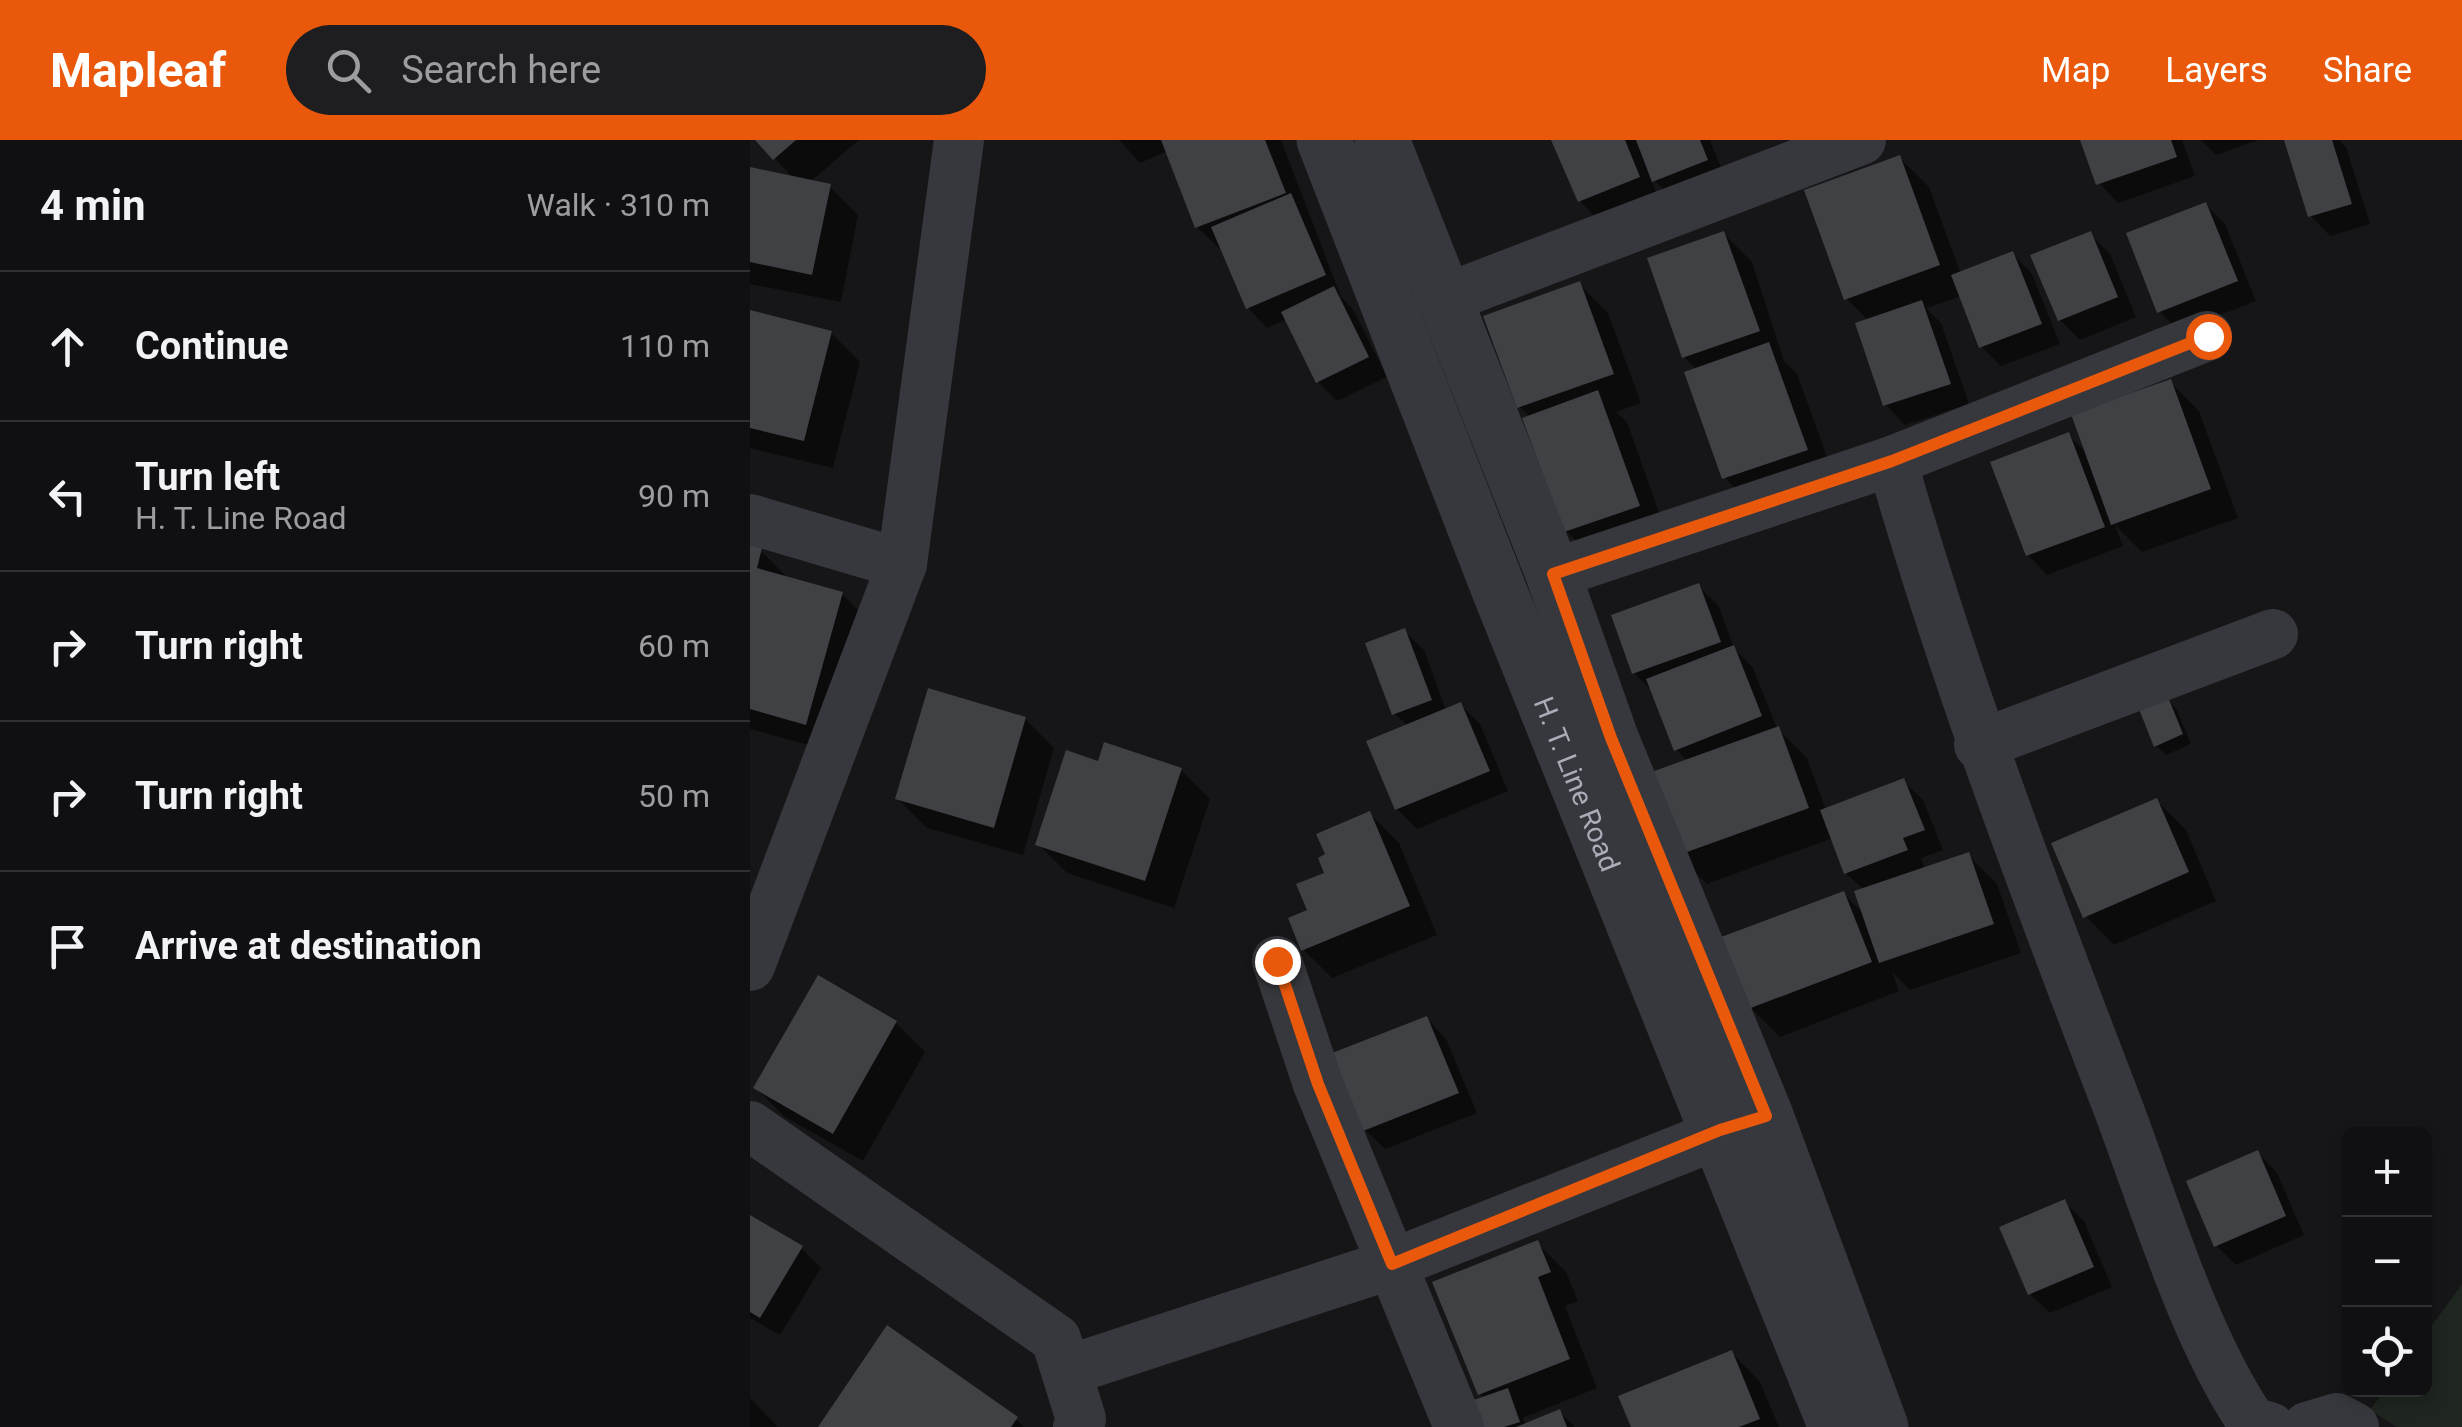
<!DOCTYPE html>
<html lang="en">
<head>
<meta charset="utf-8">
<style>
  :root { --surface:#101012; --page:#1e1e20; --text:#f1f3f6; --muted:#9c9d9f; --line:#303032; --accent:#ea580c }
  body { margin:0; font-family:Roboto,sans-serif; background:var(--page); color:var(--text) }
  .controls { position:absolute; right:30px; bottom:30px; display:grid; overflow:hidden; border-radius:15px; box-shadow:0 5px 15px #0003 }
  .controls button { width:90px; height:90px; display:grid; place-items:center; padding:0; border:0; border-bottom:2px solid var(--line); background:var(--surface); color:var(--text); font:50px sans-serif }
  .stop { position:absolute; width:30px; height:30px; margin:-22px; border:8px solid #ea580c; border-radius:50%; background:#fff }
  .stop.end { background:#ea580c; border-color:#fff; box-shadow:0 2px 10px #0008 }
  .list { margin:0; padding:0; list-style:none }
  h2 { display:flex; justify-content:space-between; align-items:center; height:130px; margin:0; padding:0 40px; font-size:42px }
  h2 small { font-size:32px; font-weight:400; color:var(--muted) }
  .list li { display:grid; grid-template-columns:65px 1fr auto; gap:30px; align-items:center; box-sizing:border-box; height:150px; padding:0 40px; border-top:2px solid var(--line) }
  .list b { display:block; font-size:38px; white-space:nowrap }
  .list p { margin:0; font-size:32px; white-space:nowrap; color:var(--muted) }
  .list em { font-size:32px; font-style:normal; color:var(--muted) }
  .icon { flex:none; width:55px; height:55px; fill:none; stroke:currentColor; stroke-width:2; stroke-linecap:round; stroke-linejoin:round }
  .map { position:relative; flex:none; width:1712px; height:1287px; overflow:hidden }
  header { display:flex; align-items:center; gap:60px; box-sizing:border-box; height:140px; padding:0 50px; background:var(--accent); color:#fff }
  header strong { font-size:48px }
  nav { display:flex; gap:55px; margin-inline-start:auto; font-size:35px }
  .search { width:700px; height:90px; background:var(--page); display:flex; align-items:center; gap:25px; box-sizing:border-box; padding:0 35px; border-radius:55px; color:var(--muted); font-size:38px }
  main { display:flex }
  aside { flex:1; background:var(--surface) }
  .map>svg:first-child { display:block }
</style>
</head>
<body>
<header>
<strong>Mapleaf</strong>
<div class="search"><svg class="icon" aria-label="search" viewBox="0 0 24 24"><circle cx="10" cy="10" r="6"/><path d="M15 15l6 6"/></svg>Search here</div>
<nav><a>Map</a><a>Layers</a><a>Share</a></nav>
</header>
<main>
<aside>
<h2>4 min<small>Walk · 310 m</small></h2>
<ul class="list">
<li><svg class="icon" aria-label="ahead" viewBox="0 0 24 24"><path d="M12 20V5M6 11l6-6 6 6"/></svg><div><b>Continue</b></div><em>110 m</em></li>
<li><svg class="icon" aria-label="left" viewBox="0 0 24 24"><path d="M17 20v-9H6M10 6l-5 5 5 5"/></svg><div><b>Turn left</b><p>H. T. Line Road</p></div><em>90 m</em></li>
<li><svg class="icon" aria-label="right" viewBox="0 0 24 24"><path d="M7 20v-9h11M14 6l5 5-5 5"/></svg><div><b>Turn right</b></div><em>60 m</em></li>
<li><svg class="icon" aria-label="right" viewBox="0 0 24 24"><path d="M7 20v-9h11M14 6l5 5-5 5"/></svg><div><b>Turn right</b></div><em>50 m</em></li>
<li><svg class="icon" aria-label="arrive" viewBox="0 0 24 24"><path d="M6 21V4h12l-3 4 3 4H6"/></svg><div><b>Arrive at destination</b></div></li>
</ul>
</aside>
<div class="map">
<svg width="1712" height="1287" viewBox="0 0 1712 1287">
  <rect width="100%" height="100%" fill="#161618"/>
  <path fill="#1e261f" d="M1712,1144V1287H1647L1620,1270L1635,1250H1674L1675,1195Z"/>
  <g fill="#0007">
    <path d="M8,0H109L60,42L79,46L108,75L91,162L0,144V29L44,39Z"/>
    <path d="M369,0H531L591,157L603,169L637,237L587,261L568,242L537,179L517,188L498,168L475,114L447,87L418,11L390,23Z"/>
    <path d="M804,0H960L976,40L924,60L899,35L908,57L849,81L830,61Z"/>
    <path d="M1333,0H1432L1445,36L1368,63L1349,43Z"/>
    <path d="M1451,0H1509L1466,15Z"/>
    <path d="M1537,0H1589L1596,7L1620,84L1580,96L1561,76Z"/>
    <path d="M1150,18L1179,47L1211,134L1263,114L1282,134L1310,204L1251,226L1232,207L1212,156L1176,168L1191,183L1219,264L1155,285L1136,265L1119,181L1096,158Z"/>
    <path d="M1456,65L1475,84L1506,161L1429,191L1409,171Z"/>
    <path d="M973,93L1002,122L1034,221L1047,234L1085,339L1003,367L975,338L947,230L934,217Z"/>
    <path d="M1340,94L1360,114L1386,177L1330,200L1310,180Z"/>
    <path d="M829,144L858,173L891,263L866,272L877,282L917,395L845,420L816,391L780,277L770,267Z"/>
    <path d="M0,173L81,193L110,222L83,328L0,308Z"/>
    <path d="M1420,242L1449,271L1488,378L1392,412L1365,385L1373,406L1297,435L1278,415L1318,295L1339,315Z"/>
    <path d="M0,408L11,411L40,440L92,454L121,483L84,612L0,589Z"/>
    <path d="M948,446L968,465L984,508L1003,528L1027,588L1057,618L1076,670L1153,641L1173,660L1193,710L1171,718L1175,729L1218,715L1247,744L1271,813L1160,850L1142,832L1149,851L1030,897L1001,868L1093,753L1115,775L1114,750L1096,733L1083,698L957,744L928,715L938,621L926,609L905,554L884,533Z"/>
    <path d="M654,491L674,510L696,570L710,564L730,584L758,651L667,689L647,669L658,586L645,574Z"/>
    <path d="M1418,560L1427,570L1441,604L1416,615L1406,606Z"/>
    <path d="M275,579L304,608L273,715L177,688L148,659Z"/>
    <path d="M349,624L431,630L460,659L424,768L317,733L288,704Z"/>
    <path d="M1407,661L1436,690L1466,761L1364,805L1336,776Z"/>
    <path d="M620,674L649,703L687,795L582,838L553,809L560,771L578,734L579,716Z"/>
    <path d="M677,879L696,899L727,973L635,1009L615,990Z"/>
    <path d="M146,883L175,912L113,1021L35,977L6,948Z"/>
    <path d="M1508,1013L1527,1033L1554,1095L1486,1125L1466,1105Z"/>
    <path d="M1314,1062L1334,1081L1362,1147L1300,1173L1280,1154Z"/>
    <path d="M0,1078L51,1108L71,1128L30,1195L0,1178Z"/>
    <path d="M787,1103L816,1132L828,1161L815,1166L847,1248L773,1278L776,1286L810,1272L825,1287H726L735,1259L730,1254Z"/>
    <path d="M982,1213L1010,1242L1029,1287H884Z"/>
    <path d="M0,1258L28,1287H0Z"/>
    <path d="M266,1279L274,1287H71Z"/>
  </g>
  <g fill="#404145">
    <path d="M5,0H46L23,20Z"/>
    <path d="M411,0H515L536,53L445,88Z"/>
    <path d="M801,0H875L890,37L828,62Z"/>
    <path d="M886,0H950L958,20L902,42Z"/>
    <path d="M1330,0H1421L1427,17L1346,45Z"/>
    <path d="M1534,0H1582L1602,64L1558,77Z"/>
    <path d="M1150,15L1190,125L1094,160L1054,50Z"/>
    <path d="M0,27L81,44L62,135L0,122Z"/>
    <path d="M541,53L576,135L496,169L461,87Z"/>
    <path d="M1456,62L1488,141L1407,173L1376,93Z"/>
    <path d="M974,91L1010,191L932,218L897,118Z"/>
    <path d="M1341,91L1368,157L1308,181L1280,115Z"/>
    <path d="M1263,111L1292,184L1229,208L1201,135Z"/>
    <path d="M830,141L864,234L767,268L733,176Z"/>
    <path d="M584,146L619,217L566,243L531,172Z"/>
    <path d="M1172,160L1201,244L1133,266L1105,183Z"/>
    <path d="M0,170L82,191L54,301L0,288Z"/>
    <path d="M1019,202L1058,310L972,339L934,232Z"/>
    <path d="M1421,239L1461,349L1361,385L1321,274Z"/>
    <path d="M848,250L890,366L814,392L772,278Z"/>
    <path d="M1319,292L1355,387L1276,416L1240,322Z"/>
    <path d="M0,405L12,408L7,428L93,452L56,585L0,569Z"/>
    <path d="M949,443L971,502L882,534L861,475Z"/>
    <path d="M655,488L682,560L642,575L615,503Z"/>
    <path d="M984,505L1012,576L924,611L896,539Z"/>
    <path d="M178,548L276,577L244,688L145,659Z"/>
    <path d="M1418,557L1433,594L1404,607L1389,569Z"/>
    <path d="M711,562L740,631L645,670L616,601Z"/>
    <path d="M1029,586L1059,668L926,716L896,634Z"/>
    <path d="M354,602L432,628L395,741L285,705L316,610L348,621Z"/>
    <path d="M1154,638L1175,690L1153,698L1158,710L1094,734L1070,670Z"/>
    <path d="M1407,658L1439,732L1333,778L1301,703Z"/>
    <path d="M620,671L660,766L551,811L538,778L557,770L546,744L574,733L568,718L575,714L566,694Z"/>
    <path d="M1219,712L1244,784L1129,823L1104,751Z"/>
    <path d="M1094,751L1122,822L998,869L971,797Z"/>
    <path d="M68,835L147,881L83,994L3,948Z"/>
    <path d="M677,876L709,953L613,991L582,913Z"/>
    <path d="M1508,1010L1536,1076L1464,1107L1436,1041Z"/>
    <path d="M1315,1059L1344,1127L1278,1155L1249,1087Z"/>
    <path d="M0,1075L53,1106L10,1178L0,1172Z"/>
    <path d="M788,1100L801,1132L788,1137L820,1219L728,1255L682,1142Z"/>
    <path d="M137,1185L268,1277L261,1287H68Z"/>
    <path d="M982,1210L1010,1279L989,1287H881L868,1256Z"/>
    <path d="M758,1248L770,1282L754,1287H724L715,1263Z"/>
    <path d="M810,1269L817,1287H766Z"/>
  </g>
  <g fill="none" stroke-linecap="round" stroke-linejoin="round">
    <g stroke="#37383d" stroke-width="50">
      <path d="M697,158L1111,0"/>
      <path d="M1142,321C1206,544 1286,754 1369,970C1405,1066 1445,1199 1502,1282L1520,1287"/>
      <path d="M0,379L152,424"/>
      <path d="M803,434L1142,321L1457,196"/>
      <path d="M1229,605L1523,494"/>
      <path d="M527,821L568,944L709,1287"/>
      <path d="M0,826L152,424L209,0"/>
      <path d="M0,986L306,1199L331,1279L328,1287"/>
      <path d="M316,1231L642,1124L1007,979"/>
      <path d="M1557,1287L1587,1278L1604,1287"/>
    </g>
    <g stroke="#37383d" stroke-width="55">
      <path id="s1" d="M574,0L751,455L1086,1287"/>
      <path d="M632,0L803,434L861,598L1016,976L1131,1287"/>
    </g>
  </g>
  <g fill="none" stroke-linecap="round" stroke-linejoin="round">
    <path stroke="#ea580c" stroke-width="12" d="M527,821L568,944L642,1124L970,990L1016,976L861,598L803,434L1142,321L1458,196"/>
  </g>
  <g text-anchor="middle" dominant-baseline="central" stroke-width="8" stroke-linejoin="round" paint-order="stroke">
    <g font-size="28" fill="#a8adb8" stroke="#111113">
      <text stroke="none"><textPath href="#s1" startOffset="692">H. T. Line Road</textPath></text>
    </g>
  </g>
</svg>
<div class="controls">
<button>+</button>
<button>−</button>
<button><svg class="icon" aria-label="locate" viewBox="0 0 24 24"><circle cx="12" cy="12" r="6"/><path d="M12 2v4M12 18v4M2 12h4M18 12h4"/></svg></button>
</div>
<div class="stop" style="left:1458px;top:196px"></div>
<div class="stop end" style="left:527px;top:821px"></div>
</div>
</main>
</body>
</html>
